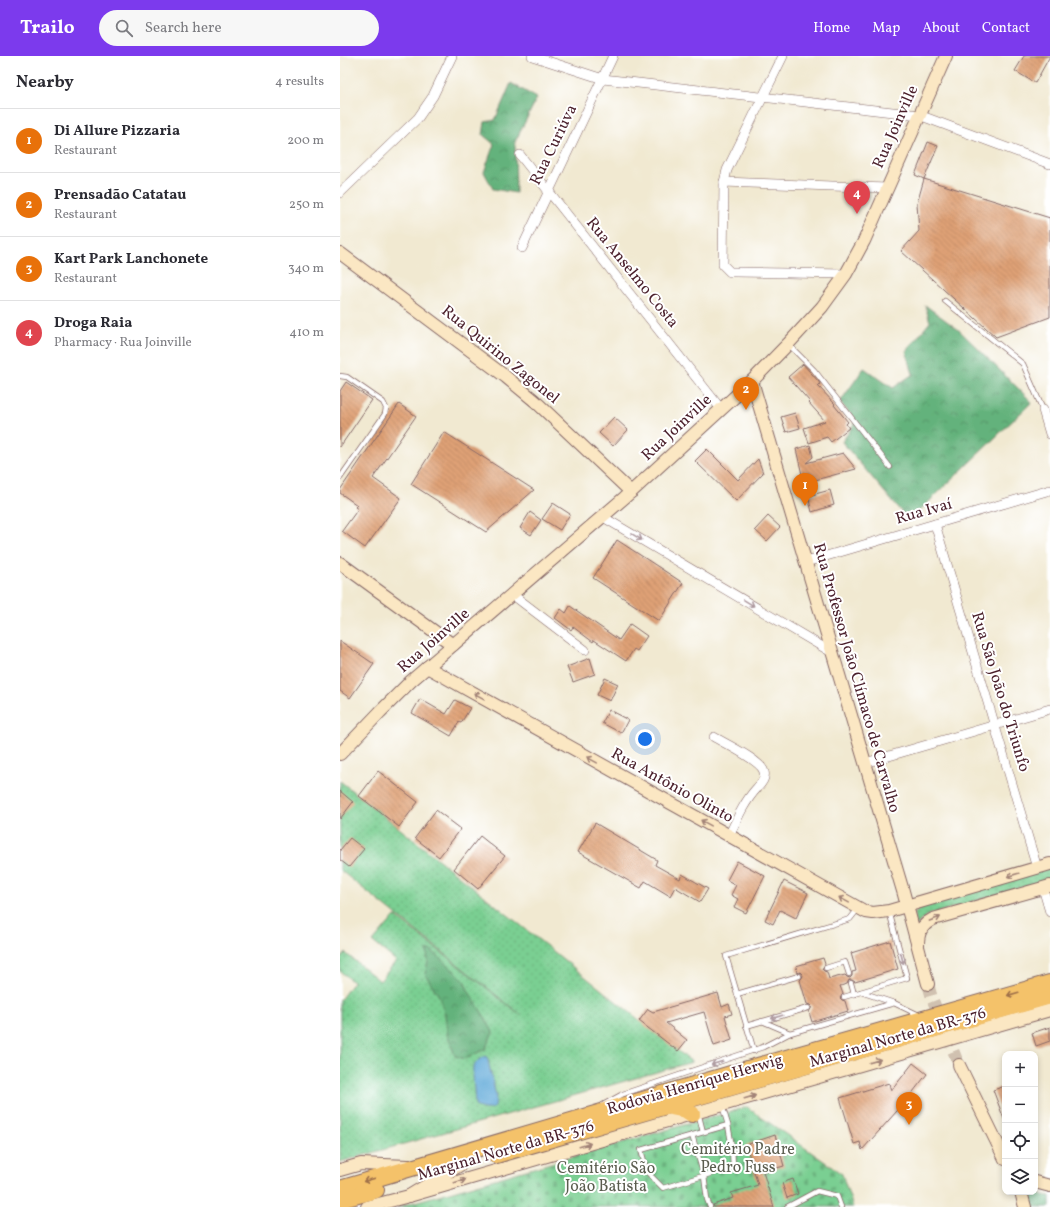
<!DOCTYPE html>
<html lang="en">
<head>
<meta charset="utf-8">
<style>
  :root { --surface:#fff; --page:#f7f7f7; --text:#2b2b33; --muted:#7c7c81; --line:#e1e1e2; --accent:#7c3aed }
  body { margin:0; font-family:Vollkorn,serif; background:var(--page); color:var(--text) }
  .controls { position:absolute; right:12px; bottom:12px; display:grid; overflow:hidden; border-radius:8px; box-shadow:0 2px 6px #0003 }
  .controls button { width:36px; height:36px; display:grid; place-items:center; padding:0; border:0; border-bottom:1px solid var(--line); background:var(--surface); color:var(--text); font:20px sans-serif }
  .you { position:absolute; left:305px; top:683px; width:14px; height:14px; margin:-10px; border:3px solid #fff; border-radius:50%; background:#1a73e8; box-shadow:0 0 0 6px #1a73e833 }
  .badge { display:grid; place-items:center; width:26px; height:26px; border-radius:50%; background:var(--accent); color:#fff; font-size:13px; font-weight:700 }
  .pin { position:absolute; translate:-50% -33px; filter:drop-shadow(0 1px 2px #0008) }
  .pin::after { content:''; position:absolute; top:21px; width:14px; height:12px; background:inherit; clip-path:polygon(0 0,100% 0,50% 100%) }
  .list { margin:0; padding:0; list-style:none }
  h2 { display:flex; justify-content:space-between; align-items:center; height:52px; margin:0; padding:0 16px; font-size:17px }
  h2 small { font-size:13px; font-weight:400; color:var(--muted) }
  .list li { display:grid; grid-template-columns:26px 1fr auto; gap:12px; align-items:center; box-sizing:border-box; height:64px; padding:0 16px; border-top:1px solid var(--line) }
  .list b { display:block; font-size:15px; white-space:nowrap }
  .list p { margin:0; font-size:13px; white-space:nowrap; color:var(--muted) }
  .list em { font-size:13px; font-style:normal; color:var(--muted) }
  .icon { flex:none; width:22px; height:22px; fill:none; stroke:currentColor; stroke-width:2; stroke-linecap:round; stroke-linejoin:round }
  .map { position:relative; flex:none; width:710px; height:1151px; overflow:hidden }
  header { display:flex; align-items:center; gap:24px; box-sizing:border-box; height:56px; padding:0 20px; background:var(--accent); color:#fff }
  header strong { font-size:19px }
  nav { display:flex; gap:22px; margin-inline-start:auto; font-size:14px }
  .search { width:280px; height:36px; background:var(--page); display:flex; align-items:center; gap:10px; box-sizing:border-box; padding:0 14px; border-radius:22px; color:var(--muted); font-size:15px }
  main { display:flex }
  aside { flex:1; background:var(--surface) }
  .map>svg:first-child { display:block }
</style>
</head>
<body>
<header>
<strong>Trailo</strong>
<div class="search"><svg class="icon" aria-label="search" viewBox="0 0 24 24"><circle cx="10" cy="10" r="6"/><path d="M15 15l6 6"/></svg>Search here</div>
<nav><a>Home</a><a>Map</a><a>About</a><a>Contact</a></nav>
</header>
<main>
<aside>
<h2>Nearby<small>4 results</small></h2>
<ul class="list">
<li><span class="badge" style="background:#e8710a">1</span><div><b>Di Allure Pizzaria</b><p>Restaurant</p></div><em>200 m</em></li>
<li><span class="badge" style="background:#e8710a">2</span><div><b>Prensadão Catatau</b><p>Restaurant</p></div><em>250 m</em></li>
<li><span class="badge" style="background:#e8710a">3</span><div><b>Kart Park Lanchonete</b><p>Restaurant</p></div><em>340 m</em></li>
<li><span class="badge" style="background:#e0444e">4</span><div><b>Droga Raia</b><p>Pharmacy · Rua Joinville</p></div><em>410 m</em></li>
</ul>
</aside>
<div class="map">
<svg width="710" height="1151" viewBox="0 0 710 1151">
  <defs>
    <pattern id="grass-dots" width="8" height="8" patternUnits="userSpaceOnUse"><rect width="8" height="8" fill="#7acf92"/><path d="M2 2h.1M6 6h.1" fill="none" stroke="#6bb17e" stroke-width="1.8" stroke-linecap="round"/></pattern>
    <pattern id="forest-crowns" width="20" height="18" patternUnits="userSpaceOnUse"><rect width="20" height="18" fill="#63b27c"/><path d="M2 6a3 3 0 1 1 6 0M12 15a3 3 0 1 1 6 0" fill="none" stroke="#549066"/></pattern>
    <pattern id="cemetery-stones" width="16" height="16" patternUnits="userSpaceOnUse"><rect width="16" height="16" fill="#7acf92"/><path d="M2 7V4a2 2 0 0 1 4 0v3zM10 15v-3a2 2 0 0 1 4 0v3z" fill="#6bb17e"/></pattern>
    <pattern id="building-back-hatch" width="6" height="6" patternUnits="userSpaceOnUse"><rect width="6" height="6" fill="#dfa176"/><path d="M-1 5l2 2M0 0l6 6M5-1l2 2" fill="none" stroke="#b78361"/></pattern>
  </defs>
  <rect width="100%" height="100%" fill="#fff"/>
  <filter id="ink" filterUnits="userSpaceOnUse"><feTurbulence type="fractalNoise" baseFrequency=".025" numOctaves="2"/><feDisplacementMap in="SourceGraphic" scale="8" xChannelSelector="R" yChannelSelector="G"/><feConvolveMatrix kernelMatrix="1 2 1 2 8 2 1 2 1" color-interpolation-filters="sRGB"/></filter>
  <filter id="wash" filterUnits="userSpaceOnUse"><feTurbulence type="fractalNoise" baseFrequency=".012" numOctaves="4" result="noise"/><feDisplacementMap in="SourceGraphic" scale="16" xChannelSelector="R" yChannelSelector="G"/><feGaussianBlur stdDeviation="0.9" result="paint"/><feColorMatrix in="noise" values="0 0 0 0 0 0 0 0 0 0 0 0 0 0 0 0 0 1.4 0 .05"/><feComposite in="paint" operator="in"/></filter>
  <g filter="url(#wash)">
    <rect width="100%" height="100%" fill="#f1e9d1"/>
    <g fill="url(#grass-dots)" stroke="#62775e">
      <path d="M0,725L352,1006L0,1106V944L13,926L0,915V903L5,897L40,925L56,905L33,886L55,860L181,959L0,814Z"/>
      <path d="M710,812V823L588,859L580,865L575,872V857L580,851Z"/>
    </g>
    <g fill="url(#forest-crowns)" stroke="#566854">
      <path d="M171,27L197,42L175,86L176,137L153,133L144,116L154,88L143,79L145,66L155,64Z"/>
      <path d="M585,249L619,274L692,346L569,465L502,386L516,365L500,346L524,312L553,332L573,318L566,295L590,266Z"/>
      <path d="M91,894L123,923L129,936L146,963L153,976L145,993L125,1003L115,1000L108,980L105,959L99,940L85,918L88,906L87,895Z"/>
      <path d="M690,1137L710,1140V1151H692Z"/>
    </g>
    <path fill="url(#cemetery-stones)" stroke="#62775e" d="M407,1051L502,1118L513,1151H57Z"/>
    <path fill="#62aad9" stroke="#566482" d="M146,1000L148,1004L156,1040L155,1051C148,1055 142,1053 135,1050C135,1044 132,1014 133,1011C136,1005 140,1003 146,1000Z"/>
    <g id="blocks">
      <g fill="url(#building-back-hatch)">
        <path d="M684,0H710L695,27L675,15Z"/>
        <path d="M588,86L598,90L584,123L575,119Z"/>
        <path d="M584,123L710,162V261L656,281L561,195L579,175L577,148Z"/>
        <path d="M463,308L479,326L480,328L478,330L495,348L494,349L508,366L506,368L509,372L491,386L487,381L469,387L464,372L485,365L469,347L470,346L448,321Z"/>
        <path d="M6,326L32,344L0,391V335Z"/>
        <path d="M59,348L76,360L33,422L61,442L25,492L2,475L18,453L15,451L17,449L0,437V434Z"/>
        <path d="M455,357L460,372L446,376L441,361Z"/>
        <path d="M274,361L288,374L273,390L259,377Z"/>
        <path d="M104,376L194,434L146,476L71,428Z"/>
        <path d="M470,389L473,401L466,407L503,397L516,413L464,427L456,393Z"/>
        <path d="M367,393L398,424L418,403L423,417L396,445L355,405Z"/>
        <path d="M490,434L494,449L472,456L468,440Z"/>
        <path d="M213,447L230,458L220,474L202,463Z"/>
        <path d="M190,456L201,464L191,479L180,472Z"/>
        <path d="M428,460L440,471L427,485L415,474Z"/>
        <path d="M277,484L343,527L319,565L253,522Z"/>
        <path d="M230,550L279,584L290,568L307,580L297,595L294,593L286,605L254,584L253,586L233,571L231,574L215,562L221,553L226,557Z"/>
        <path d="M0,585L34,608L10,642L0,635Z"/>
        <path d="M250,602L255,618L233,626L227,611Z"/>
        <path d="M265,622L278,628L270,645L257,639Z"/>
        <path d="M80,643L106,658L115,644L130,652L121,667L119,666L111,680L72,657Z"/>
        <path d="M269,654L288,664L281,677L262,667Z"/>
        <path d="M38,715L78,746L59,771L19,740Z"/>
        <path d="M0,735L13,746L0,763Z"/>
        <path d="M96,754L121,773L99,801L75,782Z"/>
        <path d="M255,767L317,804L315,809L340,823L342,818L368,833L360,846L335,831L330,840L305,825L301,832L238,796Z"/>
        <path d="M140,780L165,800L138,833L114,813Z"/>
        <path d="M10,782L24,793L9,811L0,804V794Z"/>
        <path d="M397,805L425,820L406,857L394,851L398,843L391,839L396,829L387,824Z"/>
        <path d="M444,825L468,837L456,862L440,854L433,868L425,864Z"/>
        <path d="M550,885L558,913L515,926L512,924H509L507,928L500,930L503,938L500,942L502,944L505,945L508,955L472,966L469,956L472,951L470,949L467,948L460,924L462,922L463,919L460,916L457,917L456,910L483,902L485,908L482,913L484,915L487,916L489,923L505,919L507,921L510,922L512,920V916L516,915L511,897Z"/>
        <path d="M378,937L382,951L389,948L392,958L385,960L392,984L374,990L364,956L326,967L347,984L338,995L299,965L308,953L313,956Z"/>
        <path d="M710,971V985L696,990L692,977Z"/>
        <path d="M573,1007L587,1018L566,1045L522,1094L520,1086L514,1088L500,1042L549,1027L551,1035Z"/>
        <path d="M665,1030V1062L664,1063L653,1034Z"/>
        <path d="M435,1079L444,1110L423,1116L434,1151H374L373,1149L393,1142L391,1137L418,1129L406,1089Z"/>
        <path d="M453,1123L458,1138L447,1142L442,1127Z"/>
      </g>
    </g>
  </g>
  <g filter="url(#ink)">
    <use href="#blocks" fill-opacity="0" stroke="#846665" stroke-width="1"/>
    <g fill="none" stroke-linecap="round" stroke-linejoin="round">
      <path stroke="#d0c1b0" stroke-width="12" stroke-dasharray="12 6" stroke-linecap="butt" d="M588,928L592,942L619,1009"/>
      <g stroke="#846665" stroke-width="6">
        <g id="lane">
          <path d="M605,245L683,308L703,354"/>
          <path d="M448,288L474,314L550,411"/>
          <path d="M0,320L7,321L43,346L46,352L45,358L0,422"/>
          <path d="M486,912L505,906L509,918"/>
          <path d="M511,927L514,938"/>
          <path d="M521,936L554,947L579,959"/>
          <path d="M397,938L459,920"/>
          <path d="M504,941L567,922L549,855"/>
          <path d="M422,965L450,977"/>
          <path d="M406,970L468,952"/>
          <path d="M414,995L386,900L510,863L518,853"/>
          <path d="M263,1049L283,1038L423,991L450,977L554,947"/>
          <path d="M382,1049L388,1069"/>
          <path d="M358,1056L363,1076"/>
          <path d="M388,1069L392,1091L393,1111L323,1132L307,1116L301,1094Z"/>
          <path d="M352,1079L364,1120L367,1143L370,1151"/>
          <path d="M447,1151L477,1135L497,1140L501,1151"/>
        </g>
      </g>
      <g stroke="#846665" stroke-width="10">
        <g id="street">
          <path d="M192,0L263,23L579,59L710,108"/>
          <path d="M443,0L387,114L384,126L383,209L390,216H395L506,218"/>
          <path d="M180,99L381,353"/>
          <path d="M384,126L547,132"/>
          <path d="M0,137L78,62L93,40L112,0"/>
          <path d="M182,192L273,0"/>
          <path d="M703,354L710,378"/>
          <path d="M263,461L493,597"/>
          <path d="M595,468L697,812"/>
          <path d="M466,506L710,434"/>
          <path d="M173,539L245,594"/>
          <path d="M374,681C384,687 422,705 424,716C426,722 421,728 417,732C404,746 397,763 389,780"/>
          <path d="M525,707L710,653"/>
          <path d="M703,832L710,856"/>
        </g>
      </g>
      <g stroke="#846665" stroke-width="14">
        <g id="secondary">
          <path d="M0,197L166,321L195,345L291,436"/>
          <path d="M412,325L563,835L588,928"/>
          <path d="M0,507L113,589"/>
          <path d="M87,611L526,856L533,857L549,855L710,808"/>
          <path d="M0,698L40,656L71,625L291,436L412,325L448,288L482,251L506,218L524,185L606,0"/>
          <path d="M578,888C578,876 582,869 593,863L710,830"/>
          <path d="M619,1009L665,1103"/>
          <path d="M0,1114L21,1108L68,1110"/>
          <path d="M695,1126L710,1130"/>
          <path d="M681,1136L685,1151"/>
          <path d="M69,1140L710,954"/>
          <path d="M27,1151L69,1140L120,1109"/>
        </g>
      </g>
      <g stroke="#846665" stroke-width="18">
        <g id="highway">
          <path d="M326,1050L346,1054L352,1058"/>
          <path d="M156,1099L710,940"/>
          <path d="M0,1133L418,1010L710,927"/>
          <path d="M0,1144L36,1134"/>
        </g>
      </g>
      <use href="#lane" stroke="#fff" stroke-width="4.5"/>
      <use href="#street" stroke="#fff" stroke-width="9"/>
      <use href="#secondary" stroke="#fbe7c3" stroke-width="12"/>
      <use href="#highway" stroke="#f4c26a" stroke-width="16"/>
    </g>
    <defs><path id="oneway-shaft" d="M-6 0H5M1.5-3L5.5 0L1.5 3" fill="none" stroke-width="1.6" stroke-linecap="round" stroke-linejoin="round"/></defs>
    <g stroke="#ae9aa0">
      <use href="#oneway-shaft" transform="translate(297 481) rotate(31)"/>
      <use href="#oneway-shaft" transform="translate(409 547) rotate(31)"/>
      <use href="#oneway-shaft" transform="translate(562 902) rotate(75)"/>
      <use href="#oneway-shaft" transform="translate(437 961) rotate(164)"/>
      <use href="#oneway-shaft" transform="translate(377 1007) rotate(162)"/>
    </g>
    <g stroke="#a28377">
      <use href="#oneway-shaft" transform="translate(139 640) rotate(-151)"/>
      <use href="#oneway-shaft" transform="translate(252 704) rotate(-151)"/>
      <use href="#oneway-shaft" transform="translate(366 767) rotate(-151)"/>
      <use href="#oneway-shaft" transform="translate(673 819) rotate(164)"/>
      <use href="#oneway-shaft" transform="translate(504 844) rotate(-151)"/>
      <use href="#oneway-shaft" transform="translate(595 863) rotate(-20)"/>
      <use href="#oneway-shaft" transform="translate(535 1005) rotate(-16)"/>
      <use href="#oneway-shaft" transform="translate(410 1041) rotate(-16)"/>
      <use href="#oneway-shaft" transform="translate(245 1089) rotate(-16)"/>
      <use href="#oneway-shaft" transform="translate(120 1125) rotate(-16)"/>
    </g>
    <g stroke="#9f704a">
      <use href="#oneway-shaft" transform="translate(673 938) rotate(164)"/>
      <use href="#oneway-shaft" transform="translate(29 1124) rotate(164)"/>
    </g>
  </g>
  <g text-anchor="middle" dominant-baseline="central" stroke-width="4" stroke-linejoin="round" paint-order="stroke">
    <g font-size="16" fill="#4a1f2b" stroke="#fff">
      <text transform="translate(556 71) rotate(-66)">Rua Joinville</text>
      <text transform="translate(214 89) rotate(-64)">Rua Curiúva</text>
      <text transform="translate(292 217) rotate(51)">Rua Anselmo Costa</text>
      <text transform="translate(160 299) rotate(39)">Rua Quirino Zagonel</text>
      <text transform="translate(337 372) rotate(-43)">Rua Joinville</text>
      <text transform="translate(584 456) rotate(-16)">Rua Ivaí</text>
      <text transform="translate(94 585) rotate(-41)">Rua Joinville</text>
      <text transform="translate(516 622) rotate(74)">Rua Professor João Clímaco de Carvalho</text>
      <text transform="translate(660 636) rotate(73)">Rua São João do Triunfo</text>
      <text transform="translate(332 730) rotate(29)">Rua Antônio Olinto</text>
      <text transform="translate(558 982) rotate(-16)">Marginal Norte da BR-376</text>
      <text transform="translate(355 1029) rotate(-16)">Rodovia Henrique Herwig</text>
      <text transform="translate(166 1095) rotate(-16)">Marginal Norte da BR-376</text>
    </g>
    <g font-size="16" fill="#5b5d4f" stroke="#fff">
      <text x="398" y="1094">Cemitério Padre<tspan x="398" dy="18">Pedro Fuss</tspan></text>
      <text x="266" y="1113">Cemitério São<tspan x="266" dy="18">João Batista</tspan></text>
    </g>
  </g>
</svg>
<div class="controls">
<button>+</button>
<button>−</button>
<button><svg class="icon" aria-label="locate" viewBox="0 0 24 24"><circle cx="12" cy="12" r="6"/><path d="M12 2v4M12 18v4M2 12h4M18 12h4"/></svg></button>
<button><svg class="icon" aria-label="layers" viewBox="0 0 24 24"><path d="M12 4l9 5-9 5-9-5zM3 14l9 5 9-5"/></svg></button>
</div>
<div class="you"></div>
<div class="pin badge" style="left:465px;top:450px;background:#e8710a">1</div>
<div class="pin badge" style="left:406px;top:354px;background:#e8710a">2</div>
<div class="pin badge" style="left:569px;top:1069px;background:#e8710a">3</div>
<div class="pin badge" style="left:517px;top:158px;background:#e0444e">4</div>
</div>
</main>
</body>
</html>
